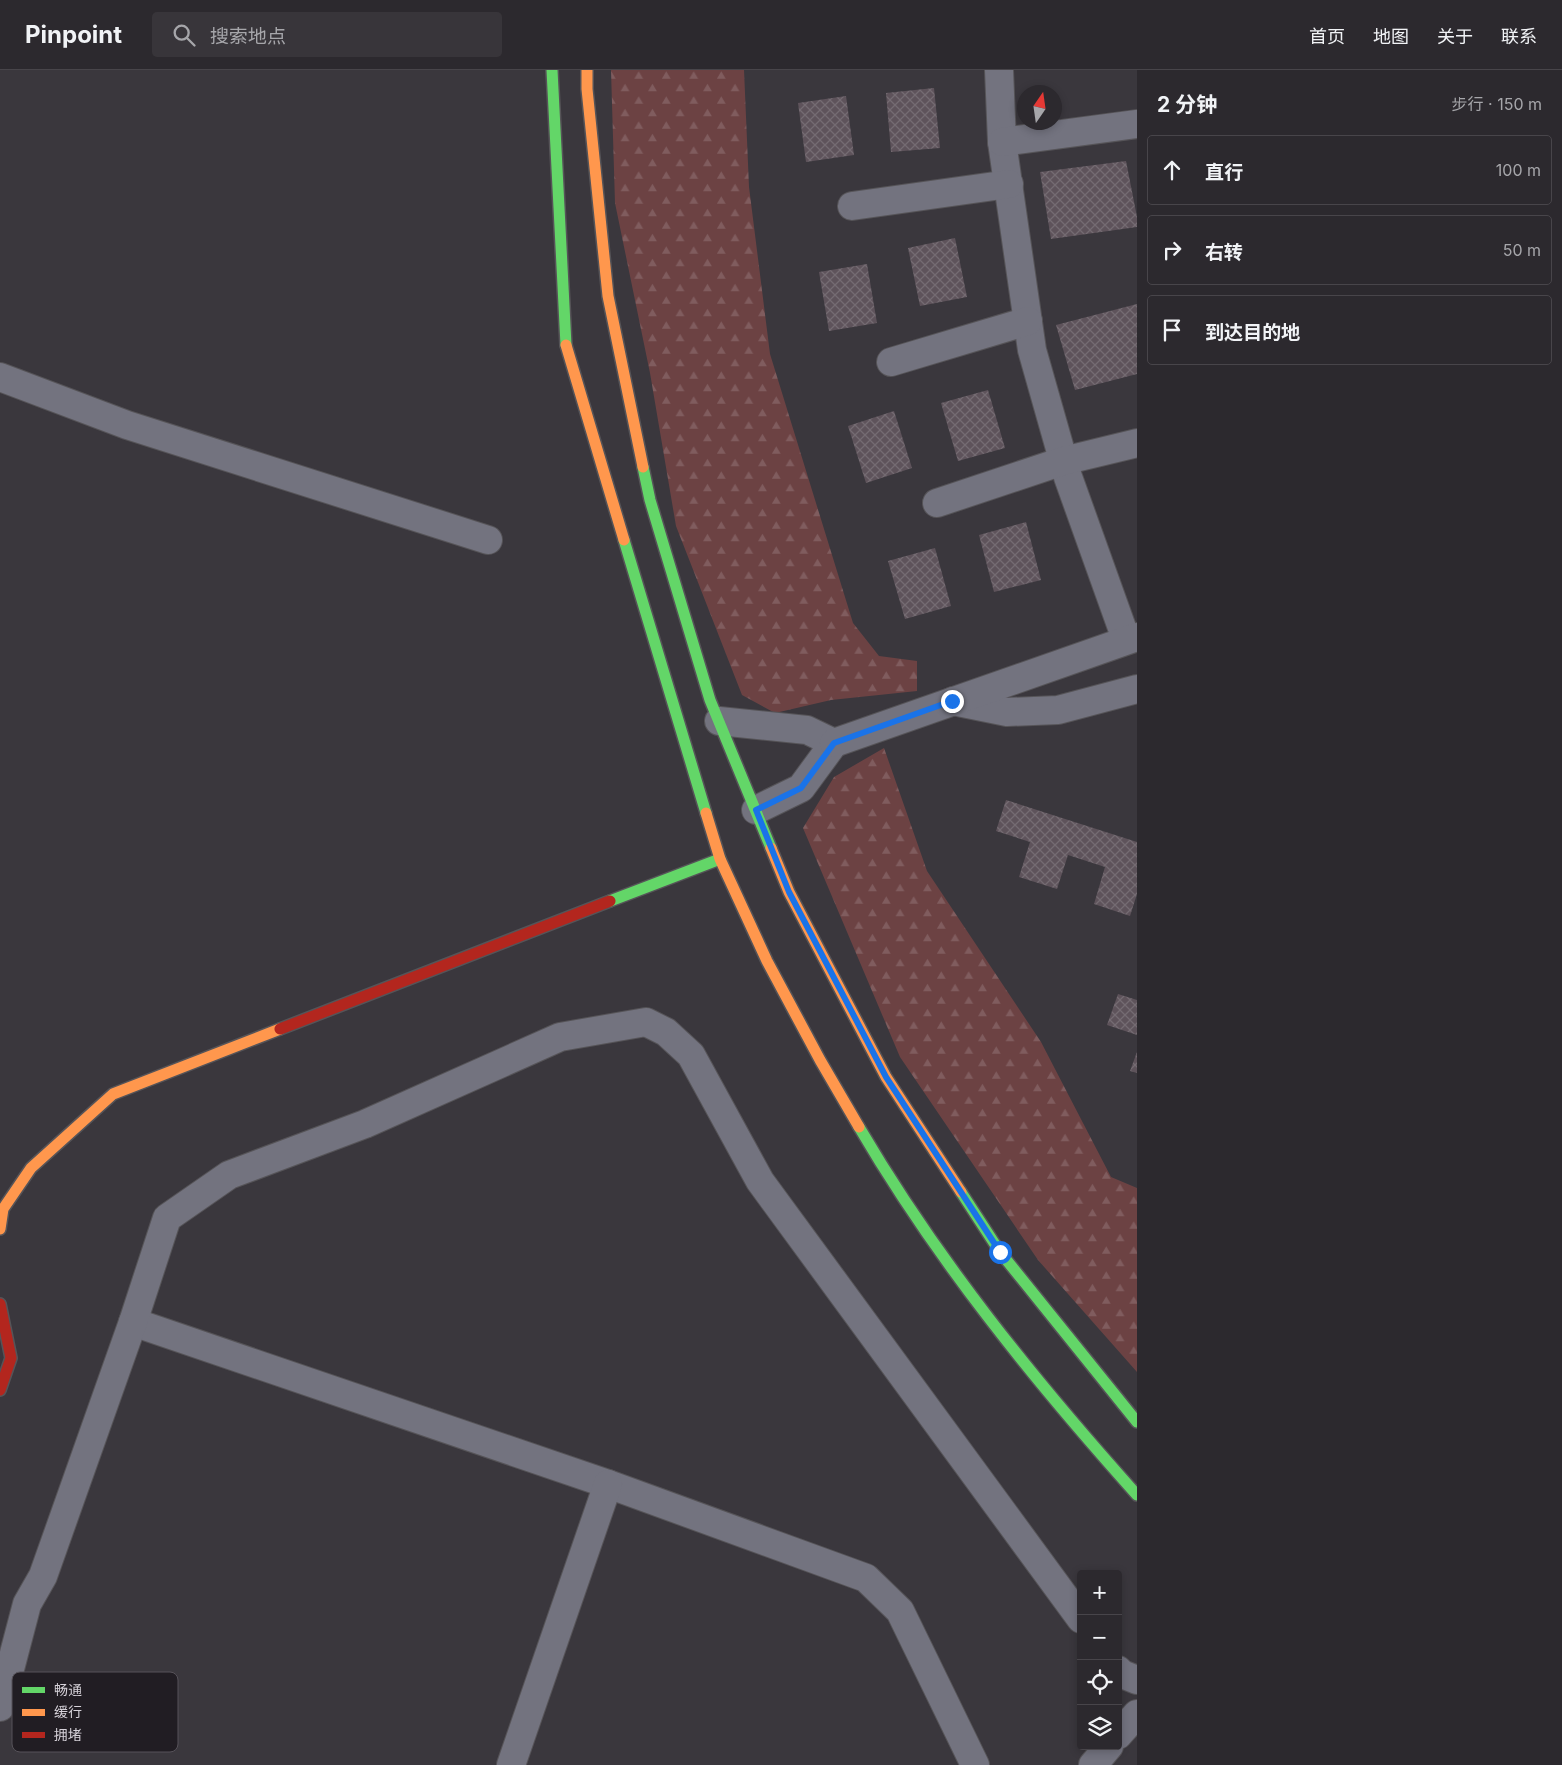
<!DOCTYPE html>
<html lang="zh">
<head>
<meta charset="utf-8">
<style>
  :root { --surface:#2c292e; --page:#38353a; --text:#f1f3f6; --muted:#a6a6aa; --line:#48454a }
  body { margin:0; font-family:Inter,"Noto Sans SC",sans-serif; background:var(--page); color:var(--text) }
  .controls { position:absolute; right:15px; bottom:15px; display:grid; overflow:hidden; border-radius:5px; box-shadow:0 2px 8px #0003 }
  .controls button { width:45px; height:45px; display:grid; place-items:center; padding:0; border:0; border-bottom:1px solid var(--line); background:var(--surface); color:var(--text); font:25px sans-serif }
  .compass { position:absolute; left:1017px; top:15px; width:45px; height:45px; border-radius:50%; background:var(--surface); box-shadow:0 2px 8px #0003; rotate:13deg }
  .stop { position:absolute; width:15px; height:15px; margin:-11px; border:4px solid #1a73e8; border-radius:50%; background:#fff }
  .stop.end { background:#1a73e8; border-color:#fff; box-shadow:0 1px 5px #0008 }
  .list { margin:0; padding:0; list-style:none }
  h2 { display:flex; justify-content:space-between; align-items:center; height:65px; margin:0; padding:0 20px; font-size:21px }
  h2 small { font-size:16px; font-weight:400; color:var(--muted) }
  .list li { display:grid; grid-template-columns:32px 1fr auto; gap:15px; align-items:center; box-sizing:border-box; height:70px; margin:0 10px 10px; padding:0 10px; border:1px solid var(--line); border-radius:5px }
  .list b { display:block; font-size:19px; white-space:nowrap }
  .list em { font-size:16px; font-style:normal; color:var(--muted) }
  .icon { flex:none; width:28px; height:28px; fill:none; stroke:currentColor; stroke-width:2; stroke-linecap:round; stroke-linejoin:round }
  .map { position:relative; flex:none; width:1137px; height:1695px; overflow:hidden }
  header { display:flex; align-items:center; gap:30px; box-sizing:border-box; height:70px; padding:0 25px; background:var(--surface); border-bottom:1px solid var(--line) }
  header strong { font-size:24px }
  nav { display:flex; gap:28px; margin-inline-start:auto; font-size:18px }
  .search { width:350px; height:45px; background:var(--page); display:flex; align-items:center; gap:12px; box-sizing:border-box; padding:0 18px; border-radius:5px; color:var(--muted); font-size:19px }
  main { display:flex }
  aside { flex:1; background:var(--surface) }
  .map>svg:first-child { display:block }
</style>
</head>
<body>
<header>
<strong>Pinpoint</strong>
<div class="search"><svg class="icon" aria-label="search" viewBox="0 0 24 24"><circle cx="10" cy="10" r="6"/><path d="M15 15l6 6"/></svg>搜索地点</div>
<nav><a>首页</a><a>地图</a><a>关于</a><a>联系</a></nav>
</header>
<main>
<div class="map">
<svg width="1137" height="1695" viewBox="0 0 1137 1695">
  <defs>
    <pattern id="forest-firs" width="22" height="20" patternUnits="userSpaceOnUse" patternTransform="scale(1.25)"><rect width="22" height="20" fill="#6c4243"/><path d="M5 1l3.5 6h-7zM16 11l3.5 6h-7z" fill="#805c5e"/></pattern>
    <pattern id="building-cross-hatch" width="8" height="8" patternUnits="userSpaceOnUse" patternTransform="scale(1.25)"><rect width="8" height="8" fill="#5e535b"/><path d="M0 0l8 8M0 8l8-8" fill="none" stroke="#746b72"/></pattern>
  </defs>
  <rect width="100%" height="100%" fill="#3a373d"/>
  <g fill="url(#forest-firs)">
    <path d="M611,0H744L749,117L770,284L853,553L879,586L917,591V621L831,630L775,643L742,625L676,456L650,303L615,133Z"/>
    <path d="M884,678L927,801L1041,972L1111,1107L1137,1118V1302L1038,1190L900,987L803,758L834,707Z"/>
  </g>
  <g fill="url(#building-cross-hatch)">
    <path d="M934,18L940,78L891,82L886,23Z"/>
    <path d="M846,26L854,85L806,92L798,33Z"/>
    <path d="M1126,91L1137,147V157L1051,169L1040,102Z"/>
    <path d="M955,168L967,227L920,236L908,178Z"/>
    <path d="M867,194L877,253L829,261L819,202Z"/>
    <path d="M1137,234V304L1075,320L1056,255Z"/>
    <path d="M988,320L1005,378L958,391L941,333Z"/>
    <path d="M894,341L912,398L866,413L848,356Z"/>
    <path d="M1026,452L1041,510L994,522L979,465Z"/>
    <path d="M935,478L951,536L905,549L888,491Z"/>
    <path d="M1006,730L1137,772V824L1130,846L1094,834L1105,797L1068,785L1057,819L1019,807L1030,772L996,761Z"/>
    <path d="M1118,924L1137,930V965L1107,955Z"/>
    <path d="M1137,982V1003L1130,1001Z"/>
  </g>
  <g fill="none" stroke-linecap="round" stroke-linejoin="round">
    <g stroke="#565458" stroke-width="30">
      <g id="street">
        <path d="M999,0L1002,72L1032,280L1068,407L1126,569"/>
        <path d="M1002,72L1137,54"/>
        <path d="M852,136L1009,114"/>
        <path d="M891,292L1028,251"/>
        <path d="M0,307L127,355L488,470"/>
        <path d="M937,433L1063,391L1137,373"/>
        <path d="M953,631L1007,642L1058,640L1137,619"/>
        <path d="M719,651L807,660L834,673L801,718L756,740"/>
        <path d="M834,673L1137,567"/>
        <path d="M133,1252L608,1414L866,1508L900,1541L975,1695"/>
        <path d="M1118,1600L1122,1604L1137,1610"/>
        <path d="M0,1637L27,1534L43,1506L133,1252L167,1148L229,1105L365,1054L560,967L646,952L666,962L691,985L760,1111L1081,1549"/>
        <path d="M1118,1665L1137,1644"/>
        <path d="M511,1695L608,1414"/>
        <path d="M1093,1695L1109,1676"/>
      </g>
    </g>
    <g stroke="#565458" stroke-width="14">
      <g id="fast">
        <path d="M552,0L566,275"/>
        <path d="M643,397L650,430L710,630L771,778"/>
        <path d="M624,470L706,743"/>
        <path d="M610,831L720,789"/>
        <path d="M859,1057C937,1190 1034,1310 1137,1425"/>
        <path d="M961,1122L1000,1182L1137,1352"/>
      </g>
    </g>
    <g stroke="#565458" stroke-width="14">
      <g id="slow">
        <path d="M587,0V19L608,226L643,397"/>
        <path d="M566,275L624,470"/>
        <path d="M706,743L720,789L767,891L820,990L859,1057"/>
        <path d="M771,778L789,822L886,1007L961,1122"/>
        <path d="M0,1159L3,1139L31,1098L113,1024L280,959"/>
      </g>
    </g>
    <g stroke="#565458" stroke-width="14">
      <g id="jam">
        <path d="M280,959L610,831"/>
        <path d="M0,1234L11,1288L0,1320"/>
      </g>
    </g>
    <use href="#street" stroke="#73737f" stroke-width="28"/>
    <use href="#fast" stroke="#63d668" stroke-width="11"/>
    <use href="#slow" stroke="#ff974d" stroke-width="11"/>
    <use href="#jam" stroke="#b3261e" stroke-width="11"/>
  </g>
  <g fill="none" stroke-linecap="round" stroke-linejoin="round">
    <path stroke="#1a73e8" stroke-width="6" d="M952,631L834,673L801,718L756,740L789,822L886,1007L1000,1182"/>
  </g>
  <rect x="12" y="1602" width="166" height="80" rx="8" fill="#211d23" stroke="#57535a" stroke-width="1"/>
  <rect x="22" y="1617" width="23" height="6" fill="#63d668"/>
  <rect x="22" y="1639" width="23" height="7" fill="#ff974d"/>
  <rect x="22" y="1662" width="23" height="6" fill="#b3261e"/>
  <g font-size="14" fill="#d6d2d9">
    <text x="54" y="1625">畅通</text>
    <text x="54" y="1647">缓行</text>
    <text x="54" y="1670">拥堵</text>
  </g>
</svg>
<div class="controls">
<button>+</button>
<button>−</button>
<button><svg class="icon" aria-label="locate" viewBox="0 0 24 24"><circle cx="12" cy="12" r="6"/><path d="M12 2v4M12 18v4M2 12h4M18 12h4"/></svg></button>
<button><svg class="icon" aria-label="layers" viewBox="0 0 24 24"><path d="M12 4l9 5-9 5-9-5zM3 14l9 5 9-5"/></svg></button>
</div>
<svg class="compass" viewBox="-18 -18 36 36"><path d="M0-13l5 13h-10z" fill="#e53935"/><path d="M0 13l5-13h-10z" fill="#a6a6aa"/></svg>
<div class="stop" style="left:1000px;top:1182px"></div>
<div class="stop end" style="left:952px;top:631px"></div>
</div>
<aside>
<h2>2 分钟<small>步行 · 150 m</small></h2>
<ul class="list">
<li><svg class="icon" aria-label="ahead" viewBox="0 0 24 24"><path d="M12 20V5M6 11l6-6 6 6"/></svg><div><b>直行</b></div><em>100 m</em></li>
<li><svg class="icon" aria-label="right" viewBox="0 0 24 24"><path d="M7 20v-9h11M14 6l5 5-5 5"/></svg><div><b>右转</b></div><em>50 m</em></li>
<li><svg class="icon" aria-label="arrive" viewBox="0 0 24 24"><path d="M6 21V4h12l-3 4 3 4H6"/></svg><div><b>到达目的地</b></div></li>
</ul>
</aside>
</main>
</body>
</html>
